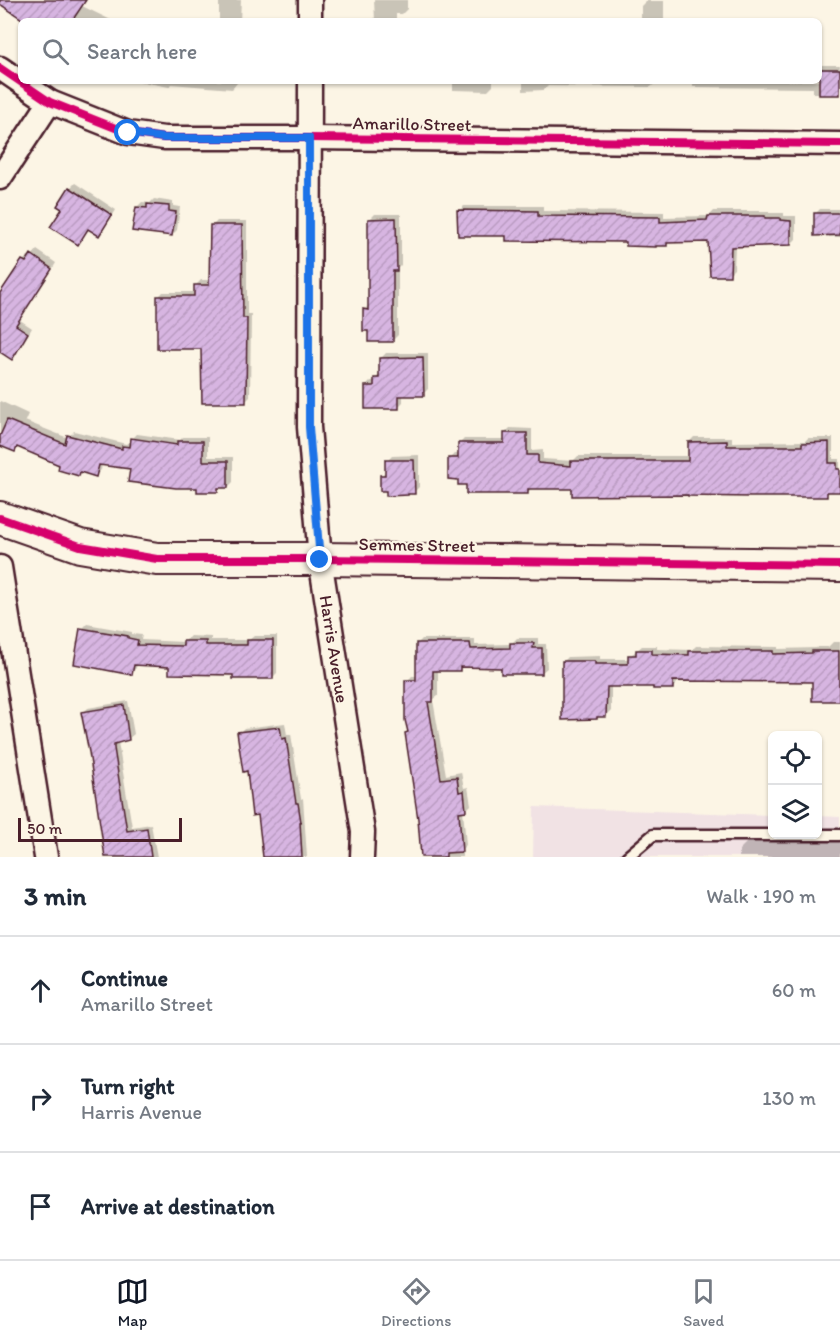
<!DOCTYPE html>
<html lang="en">
<head>
<meta charset="utf-8">
<style>
  :root { --surface:#fff; --page:#f2f2f3; --text:#1f2937; --muted:#747a83; --line:#e0e1e3; --accent:#111827 }
  body { margin:0; font-family:Itim,sans-serif; background:var(--page); color:var(--text) }
  .controls { position:absolute; right:18px; bottom:18px; display:grid; overflow:hidden; border-radius:9px; box-shadow:0 2px 4px #0004 }
  .controls button { width:54px; height:54px; display:grid; place-items:center; padding:0; border:0; border-bottom:2px solid var(--line); background:var(--surface); color:var(--text); font:30px sans-serif }
  .scale { position:absolute; left:18px; bottom:15px; width:164px; box-sizing:border-box; padding-left:6px; border:3px solid #4a1f2b; border-top:0; font-size:16px; line-height:21px; white-space:nowrap; color:#4a1f2b; -webkit-text-stroke:4px #fcf5e5; paint-order:stroke }
  .stop { position:absolute; width:18px; height:18px; margin:-14px; border:4px solid #1a73e8; border-radius:50%; background:#fff }
  .stop.end { background:#1a73e8; border-color:#fff; box-shadow:0 2px 6px #0008 }
  .list { margin:0; padding:0; list-style:none }
  h2 { display:flex; justify-content:space-between; align-items:center; height:78px; margin:0; padding:0 24px; font-size:26px }
  h2 small { font-size:20px; font-weight:400; color:var(--muted) }
  .list li { display:grid; grid-template-columns:39px 1fr auto; gap:18px; align-items:center; box-sizing:border-box; height:108px; padding:0 24px; border-top:2px solid var(--line) }
  .list b { display:block; font-size:22px; white-space:nowrap }
  .list p { margin:0; font-size:20px; white-space:nowrap; color:var(--muted) }
  .list em { font-size:20px; font-style:normal; color:var(--muted) }
  .icon { flex:none; width:33px; height:33px; fill:none; stroke:currentColor; stroke-width:2; stroke-linecap:round; stroke-linejoin:round }
  .map { position:relative; flex:none; width:840px; height:857px; overflow:hidden }
  .search { position:absolute; background:var(--surface); box-shadow:0 2px 4px #0004; left:18px; right:18px; top:18px; height:66px; display:flex; align-items:center; gap:15px; box-sizing:border-box; padding:0 21px; border-radius:9px; color:var(--muted); font-size:22px }
  .sheet { height:402px; background:var(--surface) }
  nav { display:flex; justify-content:space-around; align-items:center; box-sizing:border-box; height:84px; border-top:2px solid var(--line); background:var(--surface); font-size:16px; color:var(--muted) }
  nav a { display:grid; justify-items:center; gap:3px }
  nav .on { color:var(--accent) }
  .map>svg:first-child { display:block }
</style>
</head>
<body>
<div class="map">
<svg width="840" height="857" viewBox="0 0 840 857">
  <defs>
    <pattern id="building-hatch" width="6" height="6" patternUnits="userSpaceOnUse" patternTransform="scale(1.5)"><rect width="6" height="6" fill="#d7b5e1"/><path d="M-1 1l2-2M0 6l6-6M5 7l2-2" fill="none" stroke="#ba9bc1"/></pattern>
  </defs>
  <rect width="100%" height="100%" fill="#fcf5e5"/>
  <filter id="ink" filterUnits="userSpaceOnUse"><feTurbulence type="fractalNoise" baseFrequency=".0167" numOctaves="2"/><feDisplacementMap in="SourceGraphic" scale="12" xChannelSelector="R" yChannelSelector="G"/><feConvolveMatrix kernelMatrix="1 2 1 2 8 2 1 2 1" color-interpolation-filters="sRGB"/></filter>
  <g filter="url(#ink)">
    <path fill="#f1e2e4" d="M534,807L772,815V834H818V816L840,817V857H533Z"/>
    <g fill="#0003">
      <path d="M0,0H86L82,6L113,21H28L0,3Z"/>
      <path d="M219,0H241L240,21H219Z"/>
      <path d="M374,0H407V9L402,14H396V21H375Z"/>
      <path d="M646,1H664V21H641V6Z"/>
      <path d="M819,65H840V93H813V88L693,87V82H656L651,87L548,86L544,90L523,91V81H819Z"/>
      <path d="M138,81H237V83L232,89L171,84L169,87Z"/>
      <path d="M453,81H493V86L488,91L453,90Z"/>
      <path d="M75,183L116,210L104,229L99,234L89,228L78,243L64,209L70,188Z"/>
      <path d="M154,199L173,202V206L180,207L177,230L172,235L137,207L142,202L150,203Z"/>
      <path d="M464,206H543V211L664,212V217L709,216L714,211H769V213H784V216H796V239L791,244L735,246L734,269L729,274L709,241H669L666,244L628,240L507,235L459,211Z"/>
      <path d="M820,209H840V237H829V234L815,214Z"/>
      <path d="M375,214H401V265L398,268V335L393,340L369,329L364,310L369,305L370,219Z"/>
      <path d="M217,221H247V314H251L250,397L245,402L203,347L158,297L163,292H196V285L201,280H211L212,226Z"/>
      <path d="M37,250L56,263L20,320L32,328L17,353L12,358L0,350V299L23,261L28,256L31,257Z"/>
      <path d="M386,353H428V389L423,394H403V402L398,407L366,386L371,381H375V379L381,373V358Z"/>
      <path d="M0,401L28,414L25,421L68,438L74,431L126,444L129,442H132V439L137,434L180,440L183,437H208V457H233V482L228,487H221L218,491L132,468L102,464L101,470L96,475L81,471L78,474L61,464L19,446L15,451L0,444Z"/>
      <path d="M510,428L532,429V451L543,450V459L573,461L578,456H689V442L694,437H732V442L805,441L808,438H833V459H840V490H831L826,495L573,487L532,488L527,493L467,483L449,459L454,454H459V444L464,439H505V433Z"/>
      <path d="M419,455V487L414,492L381,476L387,470V461L392,456Z"/>
      <path d="M87,624L132,632V634L142,635L141,640L184,642L190,636L211,637V640H249L254,636H277V673L272,678L170,666L137,664L136,668L131,673L82,629Z"/>
      <path d="M517,638H538V644H546L547,668L541,673L502,666H463L459,669L438,670V696L433,700L446,775L461,772L464,788L468,787L471,805L466,810H463L466,845L462,849V857H420L422,853L419,819L406,733L409,730L407,681L412,676H417V644L422,639H475V645L511,644Z"/>
      <path d="M833,642H840V698L839,699L813,680L678,679V682L673,688L654,685L611,686V711L606,716H598L597,717L563,662L568,657L600,656V659H630V656L642,646H657V649L692,650L696,646L778,647V649L816,648L818,647H828Z"/>
      <path d="M128,701L134,734L128,739L118,742L132,827L151,824L157,857H106L83,713L88,708Z"/>
      <path d="M285,723L287,735L291,734L301,799L303,798L307,857H264L260,813L239,733L244,728Z"/>
      <path d="M749,840L840,841V857H739V850Z"/>
    </g>
    <g fill="url(#building-hatch)" stroke="#4a1f2b" stroke-width="1.5">
      <path d="M0,0H86L72,21H25L0,4Z"/>
      <rect x="819" y="69" width="21" height="26"/>
      <path d="M69,187L112,215L99,236L88,229L78,245L50,227L62,209L57,206Z"/>
      <path d="M147,204L169,206V211L176,212L172,236L132,231L136,207L147,208Z"/>
      <path d="M457,210L538,211V216L660,217V222L707,220L708,216H765V218H780V220L791,221V245L731,247L730,276H710L708,242L667,243V246H656V247L626,246V242L506,241V236H458Z"/>
      <path d="M814,213H840V235L814,236Z"/>
      <path d="M396,218L397,271H393V342H368V331H363V309L368,310V219Z"/>
      <path d="M210,225H242L243,318H247L246,403H202L201,349H157V296H194V285H209Z"/>
      <path d="M31,254L52,269L16,325L28,333L12,360L0,352V293L22,260L26,262Z"/>
      <path d="M423,357L424,396H399V409H365V386H374V378H379V358Z"/>
      <path d="M7,420L65,444L67,435L122,449V446L130,447L131,438L177,445V441H203V461H228V488H218V492H197V488H176L128,482L130,469L99,465L96,477L80,472L79,476L58,470L59,465L17,447L15,452L0,446V436Z"/>
      <path d="M504,433H527V455H538V463L571,466V461H688V442L727,441V446H802V443L829,442V463H837V469H840V492H827V497H751L688,496V495L572,496V489H528V494H466V485H458V480L448,479V458H458V443H504Z"/>
      <path d="M385,460H414L415,494H408V495L386,496V491H380V475H385Z"/>
      <path d="M80,628L128,636V638L138,640L137,645L183,646V641H206V645H247V640H273V679H233V675L169,674V667L134,665L132,675L74,664Z"/>
      <path d="M416,643H470L471,649L510,648V643H534L533,648H542V674H501V668L460,667V671H433V702H428L441,779L457,777L459,792L464,791L466,811L459,812L462,852L446,853V857H421L418,819L405,733L408,732L405,720V680H416Z"/>
      <path d="M636,650H652V654L689,655V651H773V654L812,653V651H839V701H812V682L673,681V689H653V687H607L606,717H597V719L562,720V661H595V664H628V655H636Z"/>
      <path d="M124,705L129,740L114,744V748L127,831L147,828L151,857H105L89,752L81,712Z"/>
      <path d="M280,727L282,739L286,738L296,803H298L301,822H300L302,857H263L258,815L252,816L247,771L243,772L237,732Z"/>
    </g>
    <g fill="none" stroke-linecap="round" stroke-linejoin="round">
      <g stroke="#4a1f2b" stroke-width="15">
        <path id="service" d="M627,857L653,835H840"/>
      </g>
      <g stroke="#4a1f2b" stroke-width="27">
        <g id="minor">
          <path d="M310,21V0"/>
          <path d="M0,68L50,102L128,133L164,138H309L840,144"/>
          <path d="M310,81L309,427L320,559L363,832L362,857"/>
          <path d="M0,178L50,102"/>
          <path d="M0,567L46,857"/>
        </g>
      </g>
      <g stroke="#4a1f2b" stroke-width="36">
        <path id="secondary" d="M0,518L80,546L157,559H320L840,565"/>
      </g>
      <use href="#service" stroke="#fcf5e5" stroke-width="10"/>
      <use href="#minor" stroke="#fcf5e5" stroke-width="22"/>
      <use href="#secondary" stroke="#fcf5e5" stroke-width="32"/>
      <g stroke="#fcf5e5" stroke-width="11">
        <g id="cycleway">
          <path d="M0,68L50,102L128,133L164,138H309L840,144"/>
          <path d="M0,518L80,546L157,559H320L840,565"/>
        </g>
      </g>
      <use href="#cycleway" stroke="#d6006c" stroke-width="8"/>
    </g>
  </g>
  <g fill="none" stroke-linecap="round" stroke-linejoin="round" filter="url(#ink)">
    <path stroke="#1a73e8" stroke-width="8" d="M128,133L164,138H309V427L320,560"/>
  </g>
  <g text-anchor="middle" dominant-baseline="central" stroke-width="4.5" stroke-linejoin="round" paint-order="stroke">
    <g font-size="18" fill="#4a1f2b" stroke="#fcf5e5">
      <text transform="translate(412 124) rotate(1)">Amarillo Street</text>
      <text transform="translate(417 545) rotate(1)">Semmes Street</text>
      <text transform="translate(334 649) rotate(81)">Harris Avenue</text>
    </g>
  </g>
</svg>
<div class="controls">
<button><svg class="icon" aria-label="locate" viewBox="0 0 24 24"><circle cx="12" cy="12" r="6"/><path d="M12 2v4M12 18v4M2 12h4M18 12h4"/></svg></button>
<button><svg class="icon" aria-label="layers" viewBox="0 0 24 24"><path d="M12 4l9 5-9 5-9-5zM3 14l9 5 9-5"/></svg></button>
</div>
<div class="scale">50 m</div>
<div class="stop" style="left:128px;top:133px"></div>
<div class="stop end" style="left:320px;top:560px"></div>
<div class="search"><svg class="icon" aria-label="search" viewBox="0 0 24 24"><circle cx="10" cy="10" r="6"/><path d="M15 15l6 6"/></svg>Search here</div>
</div>
<section class="sheet">
<h2>3 min<small>Walk · 190 m</small></h2>
<ul class="list">
<li><svg class="icon" aria-label="ahead" viewBox="0 0 24 24"><path d="M12 20V5M6 11l6-6 6 6"/></svg><div><b>Continue</b><p>Amarillo Street</p></div><em>60 m</em></li>
<li><svg class="icon" aria-label="right" viewBox="0 0 24 24"><path d="M7 20v-9h11M14 6l5 5-5 5"/></svg><div><b>Turn right</b><p>Harris Avenue</p></div><em>130 m</em></li>
<li><svg class="icon" aria-label="arrive" viewBox="0 0 24 24"><path d="M6 21V4h12l-3 4 3 4H6"/></svg><div><b>Arrive at destination</b></div></li>
</ul>
</section>
<nav>
<a class="on"><svg class="icon" aria-label="map" viewBox="0 0 24 24"><path d="M3 6l6-2 6 2 6-2v14l-6 2-6-2-6 2zM9 4v14M15 6v14"/></svg>Map</a>
<a><svg class="icon" aria-label="directions" viewBox="0 0 24 24"><path d="M12 3l9 9-9 9-9-9zM9 14v-3h6M13 9l2 2-2 2"/></svg>Directions</a>
<a><svg class="icon" aria-label="saved" viewBox="0 0 24 24"><path d="M7 4h10v16l-5-4-5 4z"/></svg>Saved</a>
</nav>
</body>
</html>
